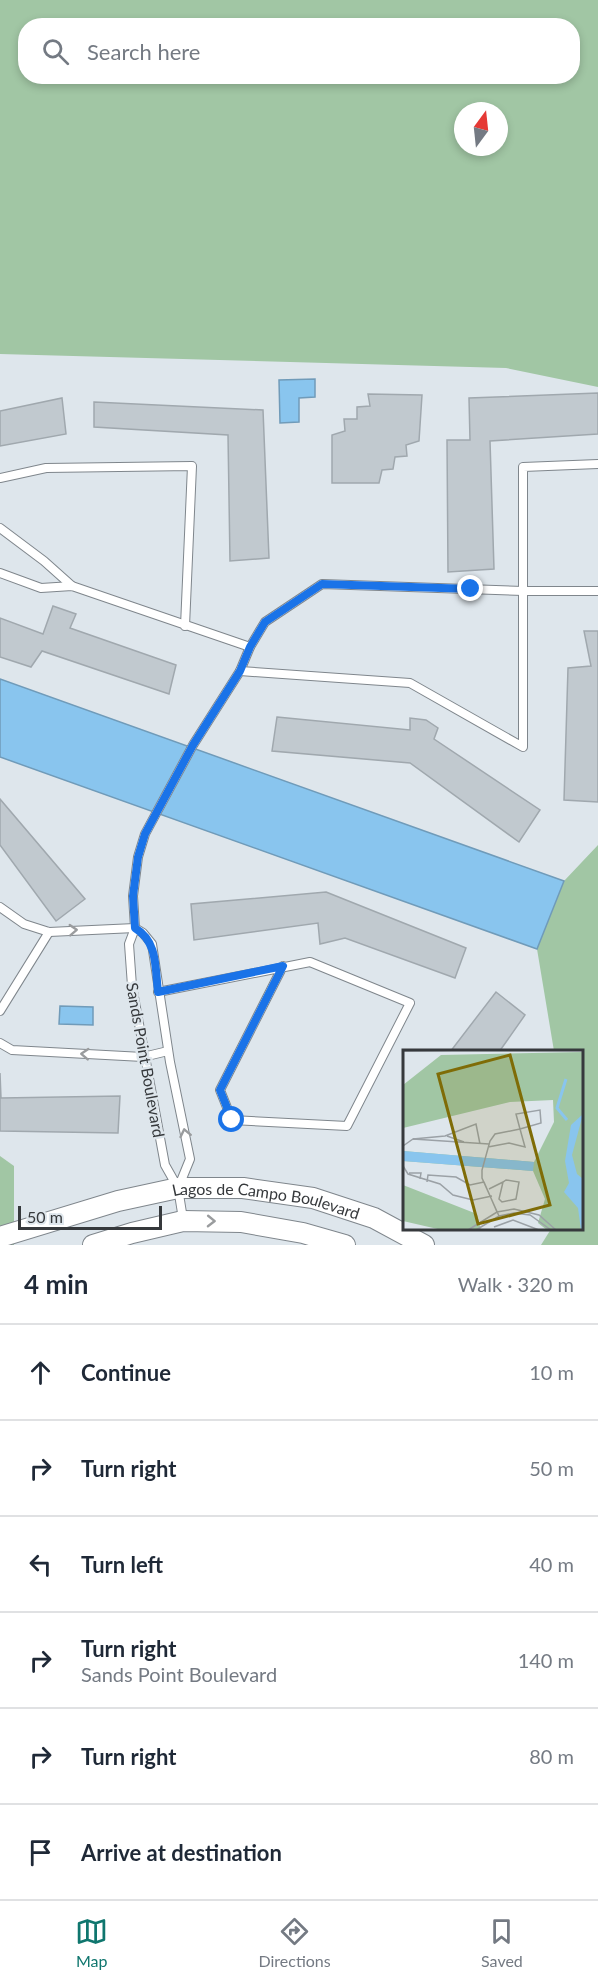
<!DOCTYPE html>
<html lang="en">
<head>
<meta charset="utf-8">
<style>
  :root { --surface:#fff; --page:#f2f2f3; --text:#1f2937; --muted:#747a83; --line:#e0e1e3; --accent:#0f766e }
  body { margin:0; font-family:Lato,sans-serif; background:var(--page); color:var(--text) }
  .compass { position:absolute; left:454px; top:102px; width:54px; height:54px; border-radius:50%; background:var(--surface); box-shadow:0 3px 9px #0003; rotate:15deg }
  .scale { position:absolute; left:18px; bottom:15px; width:144px; box-sizing:border-box; padding-left:6px; border:3px solid #36393c; border-top:0; font-size:16px; line-height:21px; white-space:nowrap; color:#36393c; -webkit-text-stroke:4px #dee6ec; paint-order:stroke }
  .stop { position:absolute; width:18px; height:18px; margin:-14px; border:4px solid #1a73e8; border-radius:50%; background:#fff }
  .stop.end { background:#1a73e8; border-color:#fff; box-shadow:0 2px 6px #0008 }
  .list { margin:0; padding:0; list-style:none }
  h2 { display:flex; justify-content:space-between; align-items:center; height:78px; margin:0; padding:0 24px; font-size:26px }
  h2 small { font-size:20px; font-weight:400; color:var(--muted) }
  .list li { display:grid; grid-template-columns:39px 1fr auto; gap:18px; align-items:center; box-sizing:border-box; height:96px; padding:0 24px; border-top:2px solid var(--line) }
  .list b { display:block; font-size:22px; white-space:nowrap }
  .list p { margin:0; font-size:20px; white-space:nowrap; color:var(--muted) }
  .list em { font-size:20px; font-style:normal; color:var(--muted) }
  .icon { flex:none; width:33px; height:33px; fill:none; stroke:currentColor; stroke-width:2; stroke-linecap:round; stroke-linejoin:round }
  .map { position:relative; flex:none; width:598px; height:1245px; overflow:hidden }
  .search { position:absolute; background:var(--surface); box-shadow:0 3px 9px #0003; left:18px; right:18px; top:18px; height:66px; display:flex; align-items:center; gap:15px; box-sizing:border-box; padding:0 21px; border-radius:24px; color:var(--muted); font-size:22px }
  .sheet { height:654px; background:var(--surface) }
  nav { display:flex; justify-content:space-around; align-items:center; box-sizing:border-box; height:84px; border-top:2px solid var(--line); background:var(--surface); font-size:16px; color:var(--muted) }
  nav a { display:grid; justify-items:center; gap:3px }
  nav .on { color:var(--accent) }
  .map>svg:first-child { display:block }
</style>
</head>
<body>
<div class="map">
<svg width="598" height="1245" viewBox="0 0 598 1245">
  <rect width="100%" height="100%" fill="#dee6ec"/>
  <g fill="#a1c6a4" fill-rule="evenodd">
    <path d="M0,0H598V387L506,368L0,354ZM26,26H572V76H26ZM463,111H499V147H463Z"/>
    <path d="M0,679L564,881L598,845V1245H541L551,1229L582,1228V1052L554,1051L537,949L0,757Z"/>
    <path d="M0,1156L14,1166V1245H0Z"/>
  </g>
  <g fill="#89c5ee" stroke="#709bb9" stroke-width="1.5">
    <path d="M315,379V397L299,398V422L280,423L279,380Z"/>
    <path d="M0,679L564,881L537,949L0,757Z"/>
    <path d="M60,1006L93,1007V1025L59,1024Z"/>
  </g>
  <g fill="#c1c9cf" stroke="#a0a8ae" stroke-width="1.5">
    <path d="M598,393V434L490,441L494,569L448,572L447,440H470L469,398Z"/>
    <path d="M368,394L422,395L419,441L406,445L407,456L395,457L393,469L382,470L379,483H332V435L345,431L344,419H357V407L370,406Z"/>
    <path d="M62,398L66,434L0,446V411Z"/>
    <path d="M94,402L263,410L269,558L230,561L228,435L94,427Z"/>
    <path d="M53,606L76,614L70,628L176,665L169,694L42,651L31,667L0,657V618L43,634Z"/>
    <path d="M584,631H598V802L564,800L568,668L591,666Z"/>
    <path d="M277,717L410,730V718L426,720L438,728L434,739L540,810L519,842L410,763L272,751Z"/>
    <path d="M0,799L85,899L56,921L0,845Z"/>
    <path d="M326,892L466,948L455,978L345,938L320,944L318,923L194,940L191,904Z"/>
    <path d="M496,992L525,1015L499,1052H450Z"/>
    <path d="M0,1073L1,1098L120,1096L118,1133L0,1131Z"/>
  </g>
  <g fill="none" stroke-linecap="round" stroke-linejoin="round">
    <g stroke="#7f868c" stroke-width="10">
      <g id="service">
        <path d="M0,478L46,468L192,466L185,626"/>
        <path d="M0,528L44,561L72,586"/>
        <path d="M0,573L41,588L72,586L250,647"/>
        <path d="M240,671L410,683L523,747V467L598,464"/>
        <path d="M0,907L24,924L49,932L135,928"/>
        <path d="M135,928L143,933L152,944L170,1062L190,1159L179,1186"/>
        <path d="M158,992L310,962L410,1003L347,1126L232,1120L220,1090L283,966"/>
        <path d="M0,1011L49,932"/>
        <path d="M0,1043L12,1050L143,1057L168,1051"/>
        <path d="M183,1219L178,1188L165,1165L132,986L129,944L135,928L133,896L138,857L145,834L193,745L240,671L250,647L265,622L322,584L523,591H598"/>
      </g>
    </g>
    <g stroke="#7f868c" stroke-width="22">
      <g id="tertiary">
        <path id="s1" d="M0,1237L118,1201L178,1188H243L313,1198L374,1218L424,1245"/>
        <path d="M93,1245L132,1233L183,1221L241,1222L303,1233L345,1245"/>
      </g>
    </g>
    <use href="#service" stroke="#fff" stroke-width="8"/>
    <use href="#tertiary" stroke="#fff" stroke-width="20"/>
  </g>
  <defs><path id="oneway-chevron" d="M-2-3.5L2.5 0L-2 3.5" fill="none" stroke-width="1.6" stroke-linecap="round" stroke-linejoin="round" transform="scale(1.5)"/></defs>
  <g stroke="#9a9c9e">
    <use href="#oneway-chevron" transform="translate(73 930) rotate(-3)"/>
    <use href="#oneway-chevron" transform="translate(85 1054) rotate(-177)"/>
    <use href="#oneway-chevron" transform="translate(185 1133) rotate(-102)"/>
    <use href="#oneway-chevron" transform="translate(211 1221) rotate(1)"/>
  </g>
  <g fill="none" stroke-linecap="round" stroke-linejoin="round">
    <path stroke="#1a73e8" stroke-width="8" d="M232,1120L220,1090L283,966L158,992C155,967 158,942 135,928L133,896L138,857L145,834L193,745L240,671L250,647L265,622L322,584L471,589"/>
  </g>
  <g text-anchor="middle" dominant-baseline="central" stroke-width="5" stroke-linejoin="round" paint-order="stroke">
    <g font-size="16" fill="#36393c" stroke="#dee6ec">
      <text transform="translate(146 1060) rotate(80)">Sands Point Boulevard</text>
      <text stroke="none"><textPath href="#s1" startOffset="274">Lagos de Campo Boulevard</textPath></text>
    </g>
  </g>
  <g transform="translate(403 1050)">
    <rect width="180" height="180" fill="#dee6ec"/>
    <path d="M180,2V180H144L135,173L142,149L130,121L0,111V101L131,112L151,72L150,50L107,52L0,78V35L38,5ZM0,135L74,164L78,180H39L0,171Z" fill="#a1c6a4"/>
    <path d="M180,64L169,105L174,124L180,129V180H178L175,158L161,142L166,133L162,111L168,75ZM0,101L131,112L130,121L0,111Z" fill="#89c5ee"/>
    <path fill="none" stroke="#89c5ee" stroke-width="3" d="M163,29L154,58L164,70"/>
    <path fill="none" stroke="#9ba1a6" stroke-width="1.5" d="M151,0H176M0,1L67,0M44,86L61,92M10,89L42,86L73,74L77,94M0,96L10,89L86,94M85,97L106,93L122,97L117,79L113,64L137,60L138,73L117,79L92,84L87,91L79,120V128L96,166M0,116L5,124L37,134L50,145L70,150L89,146M6,123H18L17,129M24,132L25,125L53,127L67,135L81,132M81,132L94,162M86,139L100,132L103,130L116,132L113,149L99,152L96,149L100,132M91,177L110,170L136,180M65,180L94,162L111,159L136,165L153,180M73,180L96,166L111,163L127,165L148,180"/>
    <path fill="#7f6c07" fill-opacity="0.15" stroke="#7f6c07" stroke-width="3" d="M107,5L147,155L75,174L35,24Z"/>
    <rect width="180" height="180" fill="none" stroke="#36393c" stroke-width="3"/>
  </g>
</svg>
<svg class="compass" viewBox="-18 -18 36 36"><path d="M0-13l5 13h-10z" fill="#e53935"/><path d="M0 13l5-13h-10z" fill="#747a83"/></svg>
<div class="scale">50 m</div>
<div class="stop" style="left:232px;top:1120px"></div>
<div class="stop end" style="left:471px;top:589px"></div>
<div class="search"><svg class="icon" aria-label="search" viewBox="0 0 24 24"><circle cx="10" cy="10" r="6"/><path d="M15 15l6 6"/></svg>Search here</div>
</div>
<section class="sheet">
<h2>4 min<small>Walk · 320 m</small></h2>
<ul class="list">
<li><svg class="icon" aria-label="ahead" viewBox="0 0 24 24"><path d="M12 20V5M6 11l6-6 6 6"/></svg><div><b>Continue</b></div><em>10 m</em></li>
<li><svg class="icon" aria-label="right" viewBox="0 0 24 24"><path d="M7 20v-9h11M14 6l5 5-5 5"/></svg><div><b>Turn right</b></div><em>50 m</em></li>
<li><svg class="icon" aria-label="left" viewBox="0 0 24 24"><path d="M17 20v-9H6M10 6l-5 5 5 5"/></svg><div><b>Turn left</b></div><em>40 m</em></li>
<li><svg class="icon" aria-label="right" viewBox="0 0 24 24"><path d="M7 20v-9h11M14 6l5 5-5 5"/></svg><div><b>Turn right</b><p>Sands Point Boulevard</p></div><em>140 m</em></li>
<li><svg class="icon" aria-label="right" viewBox="0 0 24 24"><path d="M7 20v-9h11M14 6l5 5-5 5"/></svg><div><b>Turn right</b></div><em>80 m</em></li>
<li><svg class="icon" aria-label="arrive" viewBox="0 0 24 24"><path d="M6 21V4h12l-3 4 3 4H6"/></svg><div><b>Arrive at destination</b></div></li>
</ul>
</section>
<nav>
<a class="on"><svg class="icon" aria-label="map" viewBox="0 0 24 24"><path d="M3 6l6-2 6 2 6-2v14l-6 2-6-2-6 2zM9 4v14M15 6v14"/></svg>Map</a>
<a><svg class="icon" aria-label="directions" viewBox="0 0 24 24"><path d="M12 3l9 9-9 9-9-9zM9 14v-3h6M13 9l2 2-2 2"/></svg>Directions</a>
<a><svg class="icon" aria-label="saved" viewBox="0 0 24 24"><path d="M7 4h10v16l-5-4-5 4z"/></svg>Saved</a>
</nav>
</body>
</html>
